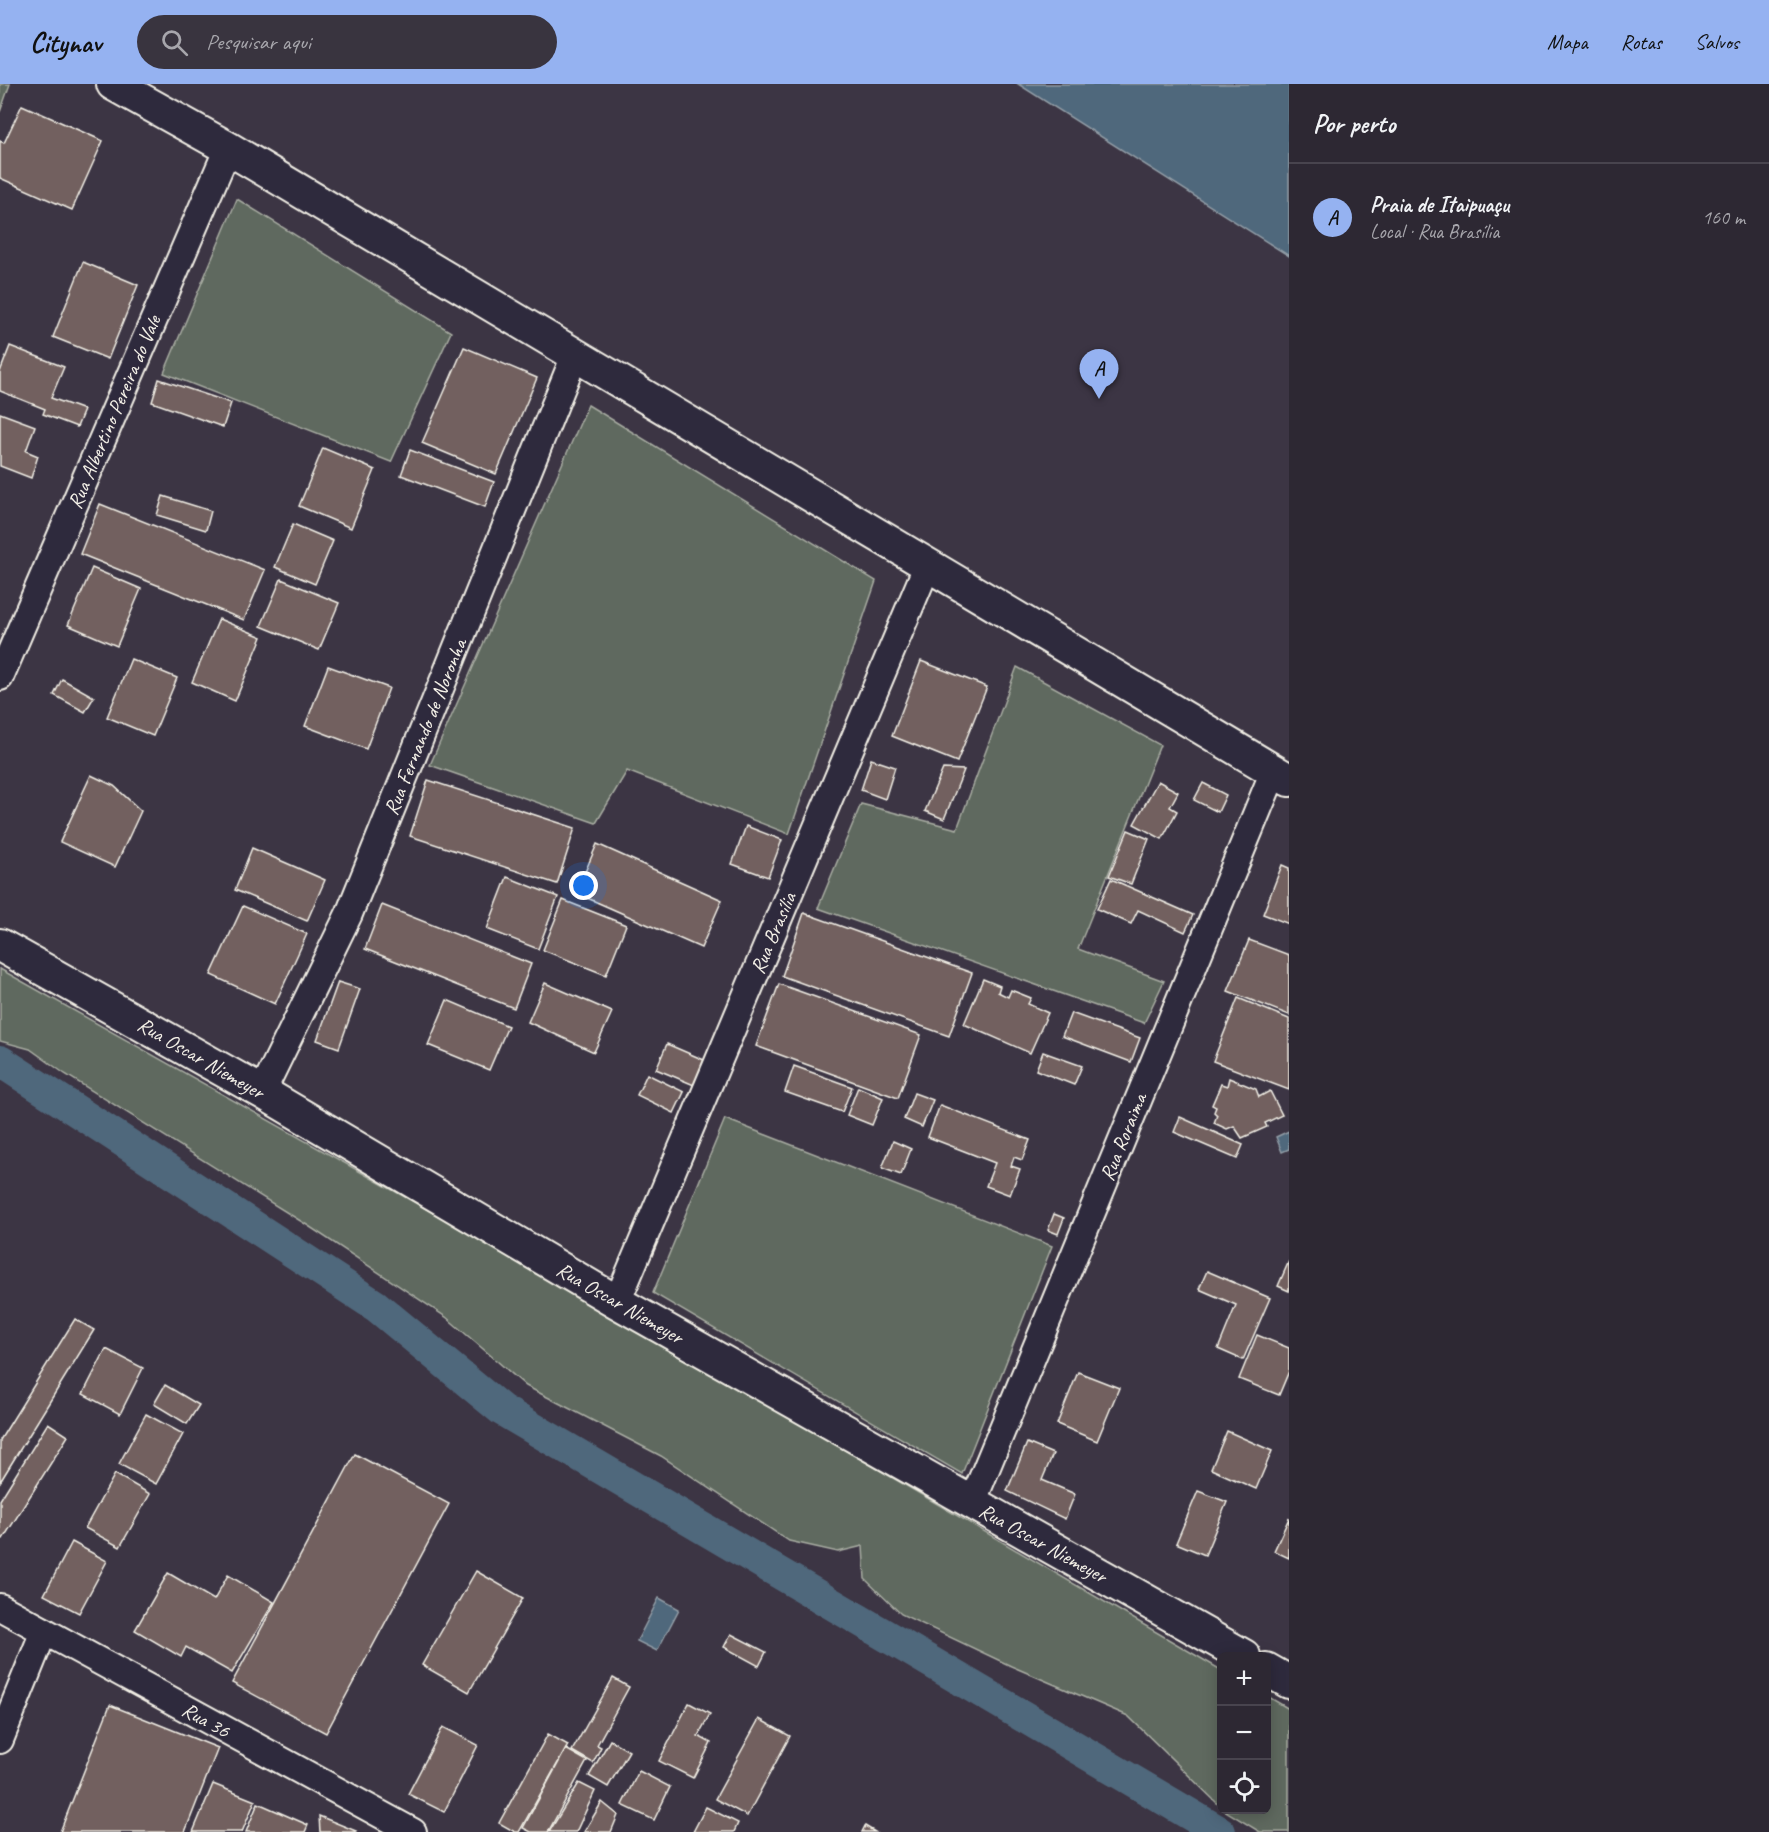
<!DOCTYPE html>
<html lang="pt">
<head>
<meta charset="utf-8">
<style>
  :root { --surface:#2d2833; --page:#39343f; --text:#f1f3f6; --muted:#a7a6ac; --line:#48444e; --accent:#95b2f1 }
  body { margin:0; font-family:Caveat,sans-serif; background:var(--page); color:var(--text) }
  .controls { position:absolute; right:18px; bottom:18px; display:grid; overflow:hidden; border-radius:9px; box-shadow:0 3px 15px #0003 }
  .controls button { width:54px; height:54px; display:grid; place-items:center; padding:0; border:0; border-bottom:2px solid var(--line); background:var(--surface); color:var(--text); font:30px sans-serif }
  .you { position:absolute; left:584px; top:802px; width:21px; height:21px; margin:-15px; border:4px solid #fff; border-radius:50%; background:#1a73e8; box-shadow:0 0 0 9px #1a73e833 }
  .badge { display:grid; place-items:center; width:39px; height:39px; border-radius:50%; background:var(--accent); color:#111; font-size:20px; font-weight:700 }
  .pin { position:absolute; translate:-50% -50px; filter:drop-shadow(0 2px 3px #0008) }
  .pin::after { content:''; position:absolute; top:32px; width:21px; height:18px; background:inherit; clip-path:polygon(0 0,100% 0,50% 100%) }
  .list { margin:0; padding:0; list-style:none }
  h2 { display:flex; justify-content:space-between; align-items:center; height:78px; margin:0; padding:0 24px; font-size:26px }
  h2 small { font-size:20px; font-weight:400; color:var(--muted) }
  .list li { display:grid; grid-template-columns:39px 1fr auto; gap:18px; align-items:center; box-sizing:border-box; height:108px; padding:0 24px; border-top:2px solid var(--line) }
  .list b { display:block; font-size:22px; white-space:nowrap }
  .list p { margin:0; font-size:20px; white-space:nowrap; color:var(--muted) }
  .list em { font-size:20px; font-style:normal; color:var(--muted) }
  .icon { flex:none; width:33px; height:33px; fill:none; stroke:currentColor; stroke-width:2; stroke-linecap:round; stroke-linejoin:round }
  .map { position:relative; flex:none; width:1289px; height:1748px; overflow:hidden }
  header { display:flex; align-items:center; gap:36px; box-sizing:border-box; height:84px; padding:0 30px; background:var(--accent); color:#111 }
  header strong { font-size:28px }
  nav { display:flex; gap:33px; margin-inline-start:auto; font-size:21px }
  .search { width:420px; height:54px; background:var(--page); display:flex; align-items:center; gap:15px; box-sizing:border-box; padding:0 21px; border-radius:33px; color:var(--muted); font-size:22px }
  main { display:flex }
  aside { flex:1; background:var(--surface) }
  .map>svg:first-child { display:block }
</style>
</head>
<body>
<header>
<strong>Citynav</strong>
<div class="search"><svg class="icon" aria-label="search" viewBox="0 0 24 24"><circle cx="10" cy="10" r="6"/><path d="M15 15l6 6"/></svg>Pesquisar aqui</div>
<nav><a>Mapa</a><a>Rotas</a><a>Salvos</a></nav>
</header>
<main>
<div class="map">
<svg width="1289" height="1748" viewBox="0 0 1289 1748">
  <rect width="100%" height="100%" fill="#3c3544"/>
  <filter id="ink" filterUnits="userSpaceOnUse"><feTurbulence type="fractalNoise" baseFrequency=".0167" numOctaves="2"/><feDisplacementMap in="SourceGraphic" scale="12" xChannelSelector="R" yChannelSelector="G"/><feConvolveMatrix kernelMatrix="1 2 1 2 8 2 1 2 1" color-interpolation-filters="sRGB"/></filter>
  <g filter="url(#ink)">
    <g fill="#5e695e" stroke="#a9ada3" stroke-width="1.5">
      <path d="M0,0H10L0,28Z"/>
      <path d="M237,115L451,248L391,378L164,289Z"/>
      <path d="M588,321L876,497L789,750L627,687L596,739L430,681Z"/>
      <path d="M1017,583L1160,661L1078,865L1164,897L1144,939L818,824L861,720L957,745Z"/>
      <path d="M0,885L604,1225L1221,1586V1723L1128,1632L1011,1582L901,1530L865,1495L863,1462L838,1468L789,1457L661,1372L526,1302L446,1233L307,1141L65,990L30,965L0,957Z"/>
      <path d="M725,1035L1052,1162L962,1390L653,1209Z"/>
      <path d="M1267,1612L1289,1625V1748H1260L1224,1726H1266Z"/>
    </g>
    <g fill="#50677b" stroke="#929ea7" stroke-width="1.5">
      <path d="M1018,0H1289V172Z"/>
      <path d="M1289,1047V1065L1282,1068L1276,1053Z"/>
      <path d="M659,1514L679,1525L657,1567L637,1557Z"/>
    </g>
    <g fill="none" stroke-linecap="round" stroke-linejoin="round">
      <path stroke="#50677b" stroke-width="32" d="M0,977L376,1222L502,1326L1220,1748"/>
    </g>
    <g fill="#72615f" stroke="#f4f1e8" stroke-width="1.5">
      <path d="M22,21L103,57L72,126L0,94V57L4,59Z"/>
      <path d="M83,178L138,201L108,275L53,253Z"/>
      <path d="M10,262L64,283L51,314L84,326L77,343L43,330L45,325L0,307V288Z"/>
      <path d="M464,263L537,294L496,390L422,359Z"/>
      <path d="M159,295L231,319L223,343L152,318Z"/>
      <path d="M0,329L35,342L26,367L38,372L31,394L0,382Z"/>
      <path d="M323,364L375,386L351,444L299,422Z"/>
      <path d="M410,366L494,398L485,423L401,391Z"/>
      <path d="M163,412L211,427L206,446L157,431Z"/>
      <path d="M100,420L265,486L244,536L80,470Z"/>
      <path d="M293,440L333,457L315,500L275,483Z"/>
      <path d="M92,484L141,505L117,562L68,541Z"/>
      <path d="M281,495L339,519L319,566L261,542Z"/>
      <path d="M219,535L262,553L235,617L192,598Z"/>
      <path d="M131,575L177,594L153,652L107,633Z"/>
      <path d="M921,577L987,603L957,678L892,652Z"/>
      <path d="M328,582L389,604L366,665L305,642Z"/>
      <path d="M62,595L94,613L85,628L54,611Z"/>
      <path d="M871,675L895,683L885,715L861,706Z"/>
      <path d="M943,685L964,686L944,735L925,727Z"/>
      <path d="M91,691L114,702L141,727L115,783L60,758Z"/>
      <path d="M428,696L575,744L557,800L410,752Z"/>
      <path d="M1158,697L1178,708L1170,723L1177,727L1162,755L1134,740Z"/>
      <path d="M1203,699L1226,711L1218,728L1194,716Z"/>
      <path d="M746,742L782,756L768,793L732,780Z"/>
      <path d="M1128,746L1149,755L1131,800L1109,792Z"/>
      <path d="M597,760L722,816L701,864L576,809Z"/>
      <path d="M252,764L325,796L307,837L235,806Z"/>
      <path d="M1282,781L1289,784V840L1263,830Z"/>
      <path d="M507,793L558,813L538,865L487,845Z"/>
      <path d="M1111,795L1193,831L1185,848L1138,826L1131,840L1097,825Z"/>
      <path d="M563,816L626,841L606,891L543,866Z"/>
      <path d="M382,821L531,880L514,924L365,865Z"/>
      <path d="M243,822L307,850L275,920L211,891Z"/>
      <path d="M804,829L972,889L949,952L782,892Z"/>
      <path d="M1249,856L1289,871V931L1228,907Z"/>
      <path d="M983,895L1000,902L998,908L1008,913L1011,906L1031,914L1028,920L1048,929L1030,969L964,940Z"/>
      <path d="M338,898L360,905L339,964L317,956Z"/>
      <path d="M545,899L612,928L594,968L528,938Z"/>
      <path d="M779,900L921,951L898,1014L756,962Z"/>
      <path d="M1238,914L1289,935V1006L1213,977Z"/>
      <path d="M447,916L508,942L489,986L428,961Z"/>
      <path d="M1071,929L1140,954L1131,978L1062,952Z"/>
      <path d="M667,960L704,976L694,1001L656,985Z"/>
      <path d="M1043,968L1082,982L1074,1001L1036,986Z"/>
      <path d="M794,982L852,1003L842,1028L785,1008Z"/>
      <path d="M647,990L684,1008L674,1029L637,1011Z"/>
      <path d="M1229,994L1256,1005L1259,1013L1270,1007L1282,1031L1265,1039L1267,1043L1242,1054L1234,1042L1227,1045L1214,1039L1217,1031L1214,1028L1216,1023L1212,1021L1221,1000L1227,1002Z"/>
      <path d="M858,1003L883,1014L872,1041L847,1031Z"/>
      <path d="M914,1009L933,1016L922,1043L904,1035Z"/>
      <path d="M940,1021L1030,1056L1022,1076L1014,1073L1011,1082L1020,1085L1010,1111L986,1102L995,1079L928,1053Z"/>
      <path d="M1180,1033L1243,1061L1237,1075L1174,1048Z"/>
      <path d="M893,1057L911,1065L901,1091L882,1084Z"/>
      <path d="M1054,1130L1064,1134L1058,1150L1048,1146Z"/>
      <path d="M1289,1177V1207L1278,1202Z"/>
      <path d="M1207,1187L1270,1214L1243,1276L1218,1265L1236,1221L1199,1205Z"/>
      <path d="M75,1235L94,1246L0,1398V1356Z"/>
      <path d="M1257,1251L1289,1264V1287L1279,1311L1239,1295Z"/>
      <path d="M106,1265L143,1284L120,1330L83,1310Z"/>
      <path d="M1078,1288L1119,1304L1097,1357L1057,1340Z"/>
      <path d="M165,1301L199,1321L187,1340L154,1320Z"/>
      <path d="M146,1330L183,1350L156,1400L119,1380Z"/>
      <path d="M48,1339L68,1352L3,1455L0,1453V1416Z"/>
      <path d="M1227,1347L1272,1367L1256,1405L1211,1385Z"/>
      <path d="M1027,1359L1053,1370L1042,1396L1075,1410L1065,1435L1007,1407Z"/>
      <path d="M355,1370L449,1420L326,1649L232,1599Z"/>
      <path d="M115,1390L150,1410L120,1463L85,1444Z"/>
      <path d="M1198,1407L1227,1418L1205,1471L1176,1459Z"/>
      <path d="M1289,1434V1474L1274,1467Z"/>
      <path d="M72,1458L107,1477L79,1529L44,1511Z"/>
      <path d="M476,1487L523,1514L469,1608L422,1581Z"/>
      <path d="M168,1489L214,1516L228,1491L274,1518L232,1589L186,1563L181,1573L135,1546Z"/>
      <path d="M731,1550L766,1568L759,1582L724,1563Z"/>
      <path d="M613,1594L629,1603L597,1661L601,1663L593,1679L572,1667Z"/>
      <path d="M689,1619L710,1630L698,1652L711,1659L693,1694L659,1677Z"/>
      <path d="M110,1621L218,1664L185,1748H60Z"/>
      <path d="M759,1635L790,1652L747,1732L715,1715Z"/>
      <path d="M443,1643L478,1661L444,1728L408,1710Z"/>
      <path d="M548,1650L568,1661L519,1748H515L499,1739Z"/>
      <path d="M610,1656L629,1667L608,1703L589,1692Z"/>
      <path d="M566,1665L587,1677L548,1748H531L523,1744Z"/>
      <path d="M639,1687L670,1703L654,1736L622,1721Z"/>
      <path d="M579,1699L595,1707L576,1748H549Z"/>
      <path d="M213,1700L255,1717L242,1748H193Z"/>
      <path d="M602,1718L618,1731L611,1748H584Z"/>
      <path d="M258,1719L308,1741L305,1748H246Z"/>
      <path d="M706,1723L738,1739L734,1748H693Z"/>
      <path d="M319,1732L356,1747L355,1748H320Z"/>
      <path d="M865,1742L875,1748H862Z"/>
    </g>
    <g fill="none" stroke-linecap="round" stroke-linejoin="round">
      <g stroke="#f4f1e8" stroke-width="30">
        <g id="minor">
          <path d="M0,593L228,64"/>
          <path d="M262,1008L349,830L575,271"/>
          <path d="M617,1218L928,480"/>
          <path d="M972,1419L1274,687"/>
          <path d="M0,1523L413,1748"/>
          <path d="M0,1656L44,1547"/>
        </g>
      </g>
      <g stroke="#f4f1e8" stroke-width="36">
        <g id="tertiary">
          <path d="M113,0L228,64L1289,696"/>
          <path d="M0,861L262,1008L617,1218L1244,1572"/>
          <path d="M1266,1585L1289,1598"/>
        </g>
      </g>
      <use href="#minor" stroke="#2f2a3d" stroke-width="26"/>
      <use href="#tertiary" stroke="#2f2a3d" stroke-width="32"/>
    </g>
  </g>
  <g text-anchor="middle" dominant-baseline="central" stroke-width="4.5" stroke-linejoin="round" paint-order="stroke">
    <g font-size="21" fill="#f4f1e8" stroke="#2f2a3d">
      <text transform="translate(114 328) rotate(-67)">Rua Albertino Pereira do Vale</text>
      <text transform="translate(425 643) rotate(-68)">Rua Fernando de Noronha</text>
      <text transform="translate(773 849) rotate(-67)">Rua Brasília</text>
      <text transform="translate(201 974) rotate(30)">Rua Oscar Niemeyer</text>
      <text transform="translate(1123 1053) rotate(-68)">Rua Roraima</text>
      <text transform="translate(620 1219) rotate(30)">Rua Oscar Niemeyer</text>
      <text transform="translate(1043 1459) rotate(29)">Rua Oscar Niemeyer</text>
      <text transform="translate(206 1636) rotate(29)">Rua 36</text>
    </g>
  </g>
</svg>
<div class="controls">
<button>+</button>
<button>−</button>
<button><svg class="icon" aria-label="locate" viewBox="0 0 24 24"><circle cx="12" cy="12" r="6"/><path d="M12 2v4M12 18v4M2 12h4M18 12h4"/></svg></button>
</div>
<div class="you"></div>
<div class="pin badge" style="left:1099px;top:315px">A</div>
</div>
<aside>
<h2>Por perto<small></small></h2>
<ul class="list">
<li><span class="badge">A</span><div><b>Praia de Itaipuaçu</b><p>Local · Rua Brasília</p></div><em>160 m</em></li>
</ul>
</aside>
</main>
</body>
</html>
